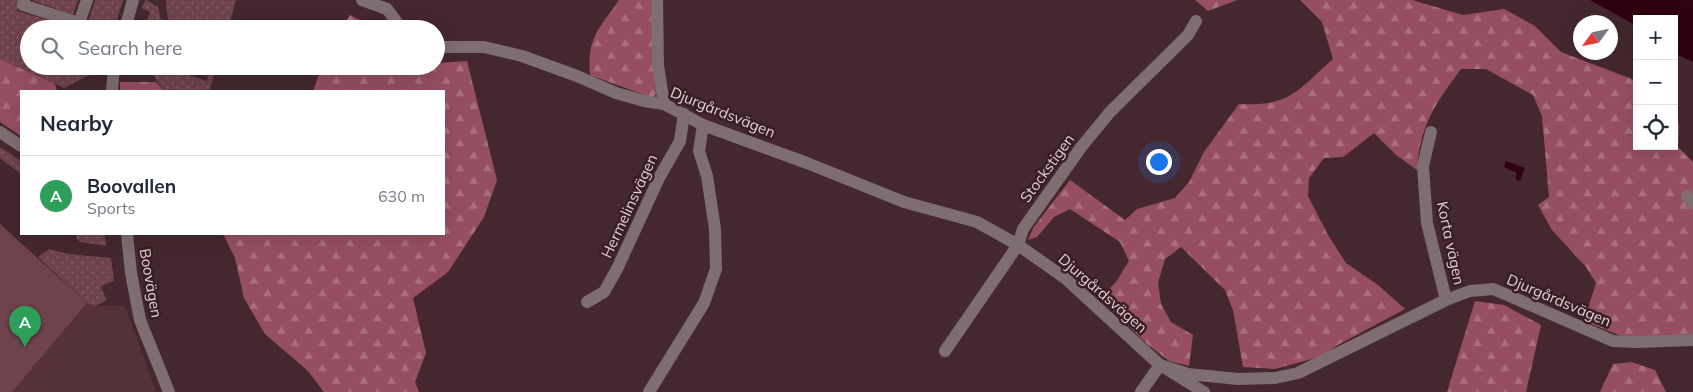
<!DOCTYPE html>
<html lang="en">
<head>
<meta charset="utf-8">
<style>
  :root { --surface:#fff; --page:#f6f6f7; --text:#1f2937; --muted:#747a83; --line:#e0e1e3; --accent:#267859 }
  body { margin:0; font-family:Mulish,sans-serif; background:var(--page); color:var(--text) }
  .controls { position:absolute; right:15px; top:15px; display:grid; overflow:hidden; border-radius:0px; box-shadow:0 5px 20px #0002 }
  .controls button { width:45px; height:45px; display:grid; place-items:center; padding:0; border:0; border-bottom:1px solid var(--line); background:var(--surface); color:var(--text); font:25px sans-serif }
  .compass { position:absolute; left:1573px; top:15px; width:45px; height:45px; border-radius:50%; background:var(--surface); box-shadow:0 5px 20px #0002; rotate:237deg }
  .you { position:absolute; left:1158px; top:161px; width:18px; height:18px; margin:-12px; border:4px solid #fff; border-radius:50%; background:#1a73e8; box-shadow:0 0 0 8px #1a73e833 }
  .badge { display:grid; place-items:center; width:32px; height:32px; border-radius:50%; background:var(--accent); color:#fff; font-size:16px; font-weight:700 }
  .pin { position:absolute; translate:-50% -41px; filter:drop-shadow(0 1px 2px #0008) }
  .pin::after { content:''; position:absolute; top:26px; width:18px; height:15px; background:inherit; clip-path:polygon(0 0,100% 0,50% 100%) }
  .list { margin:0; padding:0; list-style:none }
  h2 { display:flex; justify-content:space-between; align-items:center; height:65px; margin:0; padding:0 20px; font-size:21px }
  h2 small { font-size:16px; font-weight:400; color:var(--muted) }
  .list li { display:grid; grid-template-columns:32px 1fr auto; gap:15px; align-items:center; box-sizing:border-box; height:80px; padding:0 20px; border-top:1px solid var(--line) }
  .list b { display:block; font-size:19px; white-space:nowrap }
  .list p { margin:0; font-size:16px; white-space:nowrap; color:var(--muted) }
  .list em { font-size:16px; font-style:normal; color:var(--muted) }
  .icon { flex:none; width:28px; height:28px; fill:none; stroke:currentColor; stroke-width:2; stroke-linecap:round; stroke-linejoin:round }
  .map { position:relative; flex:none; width:1693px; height:392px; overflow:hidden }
  .search { position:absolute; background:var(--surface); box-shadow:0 5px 20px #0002; left:20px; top:20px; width:425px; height:55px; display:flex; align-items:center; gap:12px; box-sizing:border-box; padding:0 18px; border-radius:28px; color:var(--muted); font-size:19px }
  .panel { position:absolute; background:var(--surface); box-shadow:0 5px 20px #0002; left:20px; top:90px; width:425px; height:145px; border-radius:0px }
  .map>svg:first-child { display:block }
</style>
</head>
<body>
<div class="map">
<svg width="1693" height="392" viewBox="0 0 1693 392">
  <defs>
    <pattern id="grass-dots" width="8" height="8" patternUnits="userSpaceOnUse" patternTransform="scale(1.25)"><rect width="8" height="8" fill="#6f434c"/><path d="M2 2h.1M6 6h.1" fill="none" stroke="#835d65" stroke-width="1.8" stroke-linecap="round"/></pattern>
    <pattern id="forest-firs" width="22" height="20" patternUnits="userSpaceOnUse" patternTransform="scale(1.25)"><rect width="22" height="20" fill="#964f61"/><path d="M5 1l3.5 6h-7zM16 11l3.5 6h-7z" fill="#a96f7e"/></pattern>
  </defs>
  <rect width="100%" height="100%" fill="#45282f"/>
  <path fill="#553139" d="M87,303L96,306H125L156,392H12Z"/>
  <g fill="url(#grass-dots)">
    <path d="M0,0H19L17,11L80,29H29V66H101V69L64,88L0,59Z"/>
    <path d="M32,0H78L73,15Z"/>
    <path d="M95,0H123L114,29H86Z"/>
    <path d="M146,0L158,7L163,29H141L142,25L145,26L150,12L141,8Z"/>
    <path d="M166,0H236L228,29H173L167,15Z"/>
    <path d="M147,66H162L207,81L210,66H217L209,91H164Z"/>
    <path d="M0,147L21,161V174L0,158Z"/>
    <path d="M76,234H104L107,246L80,242L77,239Z"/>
    <path d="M49,249L69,254L111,258L114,281L103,285L101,288L107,300L95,306L87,303L38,257Z"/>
  </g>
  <g fill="url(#forest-firs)">
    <path d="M619,0H651L656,94L653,98L590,75C587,37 599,29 619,0Z"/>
    <path d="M1195,0H1237L1208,11Z"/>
    <path d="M1300,0H1412L1463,15L1504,9L1535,26L1561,52L1637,81V146H1674V107L1679,125L1678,147L1693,162V334L1642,338L1619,335L1584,321L1596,283L1586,267L1552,230L1538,205L1549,197L1542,116L1533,95L1486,69H1461C1435,104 1420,125 1417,170L1395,154L1374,133L1343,157L1324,158L1309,178L1308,196L1328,235L1346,263L1378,285L1405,309L1336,346L1323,356L1275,369L1243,367L1233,310L1225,290L1181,247L1165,259L1158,283L1161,304L1171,322L1193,335L1189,366L1169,361L1147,344L1100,298L1116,282L1129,261L1120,242L1070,209L1054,217L1037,237L1028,240L1033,228L1070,180L1125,220L1137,209L1175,198L1189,182L1204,152L1239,104C1290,107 1298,90 1333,59L1322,22Z"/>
    <path d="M350,15L377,29H342Z"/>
    <path d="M0,59L55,84L57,91H21V136L0,122Z"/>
    <path d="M467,61L497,180L484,217L448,272L413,298L426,353L415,382L419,392H324L308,371L265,334L244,298L235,258L223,234H444V91H313L322,66H436V63Z"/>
    <path d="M120,82H156L164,91H120Z"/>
    <path d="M1475,301L1504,305L1541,325L1526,392H1447Z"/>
    <path d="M1632,362L1655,370L1666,392H1600L1613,364Z"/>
  </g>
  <path fill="#6f434c" d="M0,224L87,303L12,392H0Z"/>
  <g fill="#2f0111">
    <path d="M1590,0H1693V62L1674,53V19H1637V26Z"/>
    <path d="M1506,161L1525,168L1520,181L1515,179L1517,173L1504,167Z"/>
  </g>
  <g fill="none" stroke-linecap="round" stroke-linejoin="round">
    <g stroke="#7e6e71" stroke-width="12">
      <path d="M24,0L23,5L79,23L87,0"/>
      <path d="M362,0L387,9L402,29"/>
      <path d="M657,0L658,65L664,104"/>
      <path d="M125,29L133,0"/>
      <path d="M436,47H484L522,56L577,76L616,93L644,101L664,104L703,125L807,163L904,202L977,222L1018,245L1065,278L1160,365L1188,374L1238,379L1275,378L1298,373L1446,300L1470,291L1482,290L1493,289L1505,294L1613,341L1637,342L1693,340"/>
      <path d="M112,91L114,66"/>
      <path d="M0,132L21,146"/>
      <path d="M1431,132L1423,166L1427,223L1446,300"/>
      <path d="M1687,196L1693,203"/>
      <path d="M127,234L131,273L140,320L169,392"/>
      <path d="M587,302L604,292L617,269L659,178L680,141L684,114"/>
      <path d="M945,351L1018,245L1023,229L1082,146L1110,112L1188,35L1196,21"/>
      <path d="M649,392L704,303L716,269L715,229L707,176L699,151L703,125"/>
      <path d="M1141,392L1160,365L1204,392"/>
    </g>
  </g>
  <g text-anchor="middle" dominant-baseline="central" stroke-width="5" stroke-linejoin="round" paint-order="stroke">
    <g font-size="15" fill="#e0cdd1" stroke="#3a1e25">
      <text transform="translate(723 112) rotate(22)">Djurgårdsvägen</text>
      <text transform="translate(1047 168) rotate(-54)">Stockstigen</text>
      <text transform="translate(629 206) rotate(-65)">Hermelinsvägen</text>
      <text transform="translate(1451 243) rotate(78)">Korta vägen</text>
      <text transform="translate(151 283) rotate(80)">Boovägen</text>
      <text transform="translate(1103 293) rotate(41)">Djurgårdsvägen</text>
      <text transform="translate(1559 300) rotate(23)">Djurgårdsvägen</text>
    </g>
  </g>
</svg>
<div class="controls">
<button>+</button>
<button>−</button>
<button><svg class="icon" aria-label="locate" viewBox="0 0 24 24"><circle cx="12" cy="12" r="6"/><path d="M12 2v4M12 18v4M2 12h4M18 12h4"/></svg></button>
</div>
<svg class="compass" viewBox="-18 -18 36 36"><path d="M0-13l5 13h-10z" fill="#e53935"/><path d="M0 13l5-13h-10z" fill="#747a83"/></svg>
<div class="you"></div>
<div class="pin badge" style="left:25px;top:347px;background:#2e9e5b">A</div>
<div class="search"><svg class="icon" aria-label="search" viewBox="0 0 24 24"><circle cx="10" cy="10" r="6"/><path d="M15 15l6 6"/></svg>Search here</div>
<section class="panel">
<h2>Nearby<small></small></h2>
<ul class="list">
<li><span class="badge" style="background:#2e9e5b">A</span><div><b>Boovallen</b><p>Sports</p></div><em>630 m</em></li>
</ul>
</section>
</div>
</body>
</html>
